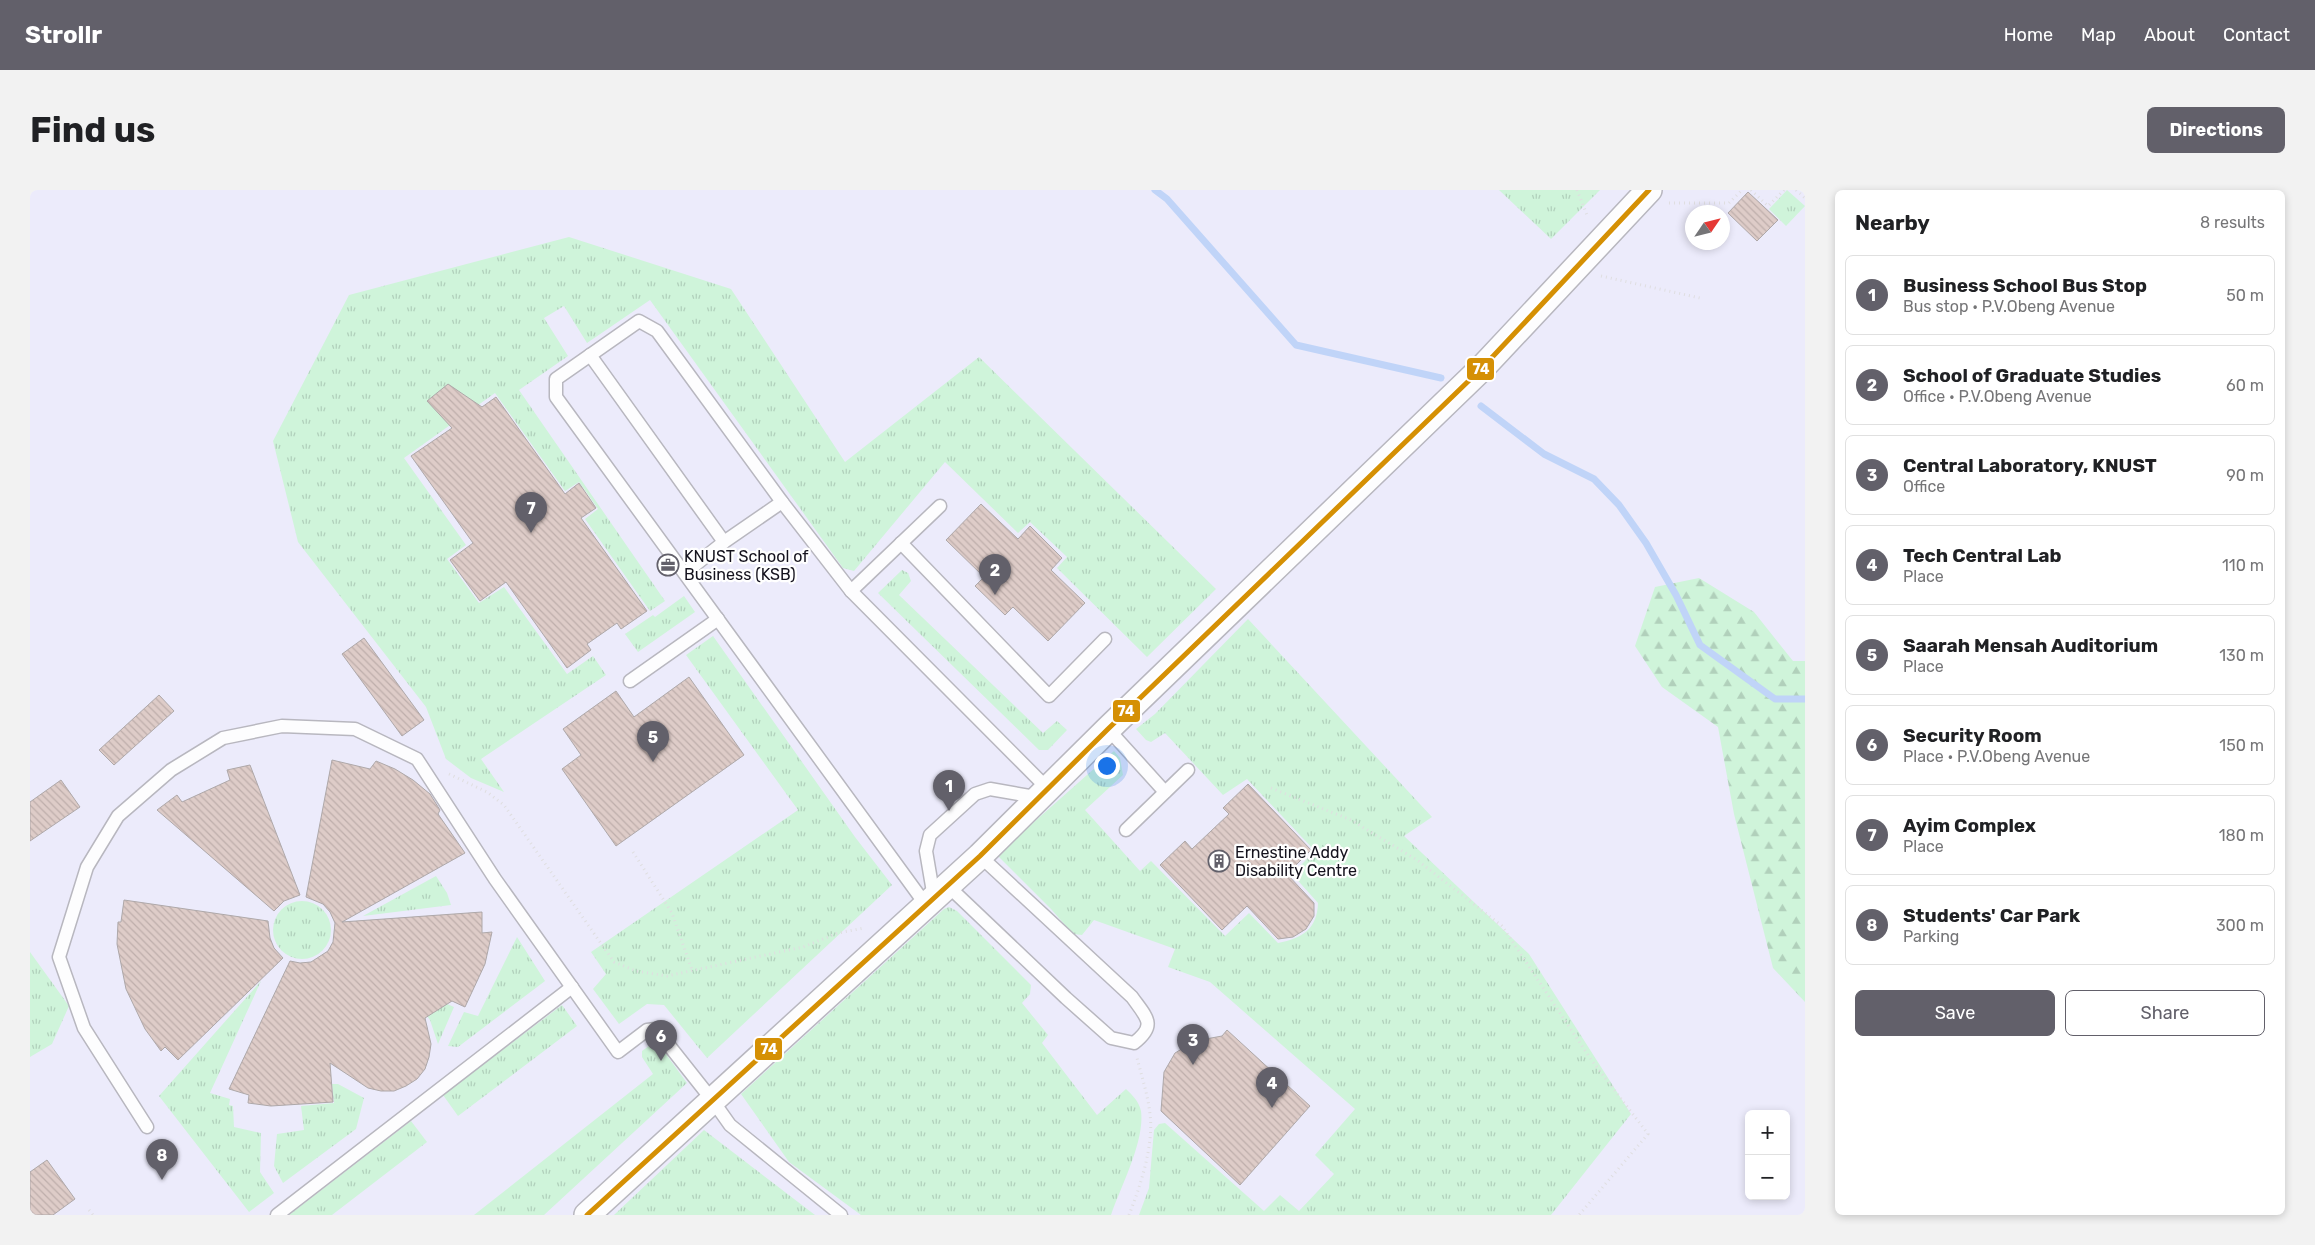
<!DOCTYPE html>
<html lang="en">
<head>
<meta charset="utf-8">
<style>
  :root { --surface:#fff; --page:#f2f2f2; --text:#202124; --muted:#757577; --line:#e0e0e0; --accent:#62606a }
  body { margin:0; font-family:Rubik,sans-serif; background:var(--page); color:var(--text) }
  .controls { position:absolute; right:15px; bottom:15px; display:grid; overflow:hidden; border-radius:8px; box-shadow:0 2px 8px #0003 }
  .controls button { width:45px; height:45px; display:grid; place-items:center; padding:0; border:0; border-bottom:1px solid var(--line); background:var(--surface); color:var(--text); font:25px sans-serif }
  .compass { position:absolute; left:1655px; top:15px; width:45px; height:45px; border-radius:50%; background:var(--surface); box-shadow:0 2px 8px #0003; rotate:55deg }
  .you { position:absolute; left:1076px; top:575px; width:18px; height:18px; margin:-12px; border:4px solid #fff; border-radius:50%; background:#1a73e8; box-shadow:0 0 0 8px #1a73e833 }
  .badge { display:grid; place-items:center; width:32px; height:32px; border-radius:50%; background:var(--accent); color:#fff; font-size:16px; font-weight:700 }
  .pin { position:absolute; translate:-50% -41px; filter:drop-shadow(0 1px 2px #0008) }
  .pin::after { content:''; position:absolute; top:26px; width:18px; height:15px; background:inherit; clip-path:polygon(0 0,100% 0,50% 100%) }
  .list { margin:0; padding:0; list-style:none }
  h2 { display:flex; justify-content:space-between; align-items:center; height:65px; margin:0; padding:0 20px; font-size:21px }
  h2 small { font-size:16px; font-weight:400; color:var(--muted) }
  .list li { display:grid; grid-template-columns:32px 1fr auto; gap:15px; align-items:center; box-sizing:border-box; height:80px; margin:0 10px 10px; padding:0 10px; border:1px solid var(--line); border-radius:8px }
  .list b { display:block; font-size:19px; white-space:nowrap }
  .list p { margin:0; font-size:16px; white-space:nowrap; color:var(--muted) }
  .list em { font-size:16px; font-style:normal; color:var(--muted) }
  .actions { display:flex; gap:10px; padding:15px 20px }
  .actions a { flex:1; padding:11px 0; border:1px solid var(--accent); border-radius:8px; text-align:center; font-size:18px; color:var(--accent) }
  .actions .main { background:var(--accent); color:#fff }
  .map { position:relative; flex:none; width:1775px; height:1025px; overflow:hidden; border-radius:8px }
  header { display:flex; align-items:center; gap:30px; box-sizing:border-box; height:70px; padding:0 25px; background:var(--accent); color:#fff }
  header strong { font-size:24px }
  nav { display:flex; gap:28px; margin-inline-start:auto; font-size:18px }
  .intro { display:flex; align-items:center; justify-content:space-between; box-sizing:border-box; height:120px; padding:0 30px }
  h1 { margin:0; font-size:35px }
  .button { padding:12px 22px; border-radius:8px; background:var(--accent); color:#fff; font-size:18px; font-weight:700 }
  main { display:flex; gap:30px; padding:0 30px }
  aside { flex:1; background:var(--surface); border-radius:8px; box-shadow:0 2px 8px #0003 }
  .map>svg:first-child { display:block }
</style>
</head>
<body>
<header>
<strong>Strollr</strong>
<nav><a>Home</a><a>Map</a><a>About</a><a>Contact</a></nav>
</header>
<div class="intro"><h1>Find us</h1><a class="button">Directions</a></div>
<main>
<div class="map">
<svg width="1775" height="1025" viewBox="0 0 1775 1025">
  <defs>
    <pattern id="grass-tufts" width="24" height="20" patternUnits="userSpaceOnUse" patternTransform="scale(1.25)"><rect width="24" height="20" fill="#cff4da"/><path d="M3 7l-1-3M5 7V3M7 7l1-3M15 17l-1-3M17 17v-4M19 17l1-3" fill="none" stroke="#b1d0bb"/></pattern>
    <pattern id="forest-firs" width="22" height="20" patternUnits="userSpaceOnUse" patternTransform="scale(1.25)"><rect width="22" height="20" fill="#cff4da"/><path d="M5 1l3.5 6h-7zM16 11l3.5 6h-7z" fill="#b1d0bb"/></pattern>
    <pattern id="building-back-hatch" width="6" height="6" patternUnits="userSpaceOnUse" patternTransform="scale(1.25)"><rect width="6" height="6" fill="#deccc8"/><path d="M-1 5l2 2M0 0l6 6M5-1l2 2" fill="none" stroke="#beaeab"/></pattern>
  </defs>
  <rect width="100%" height="100%" fill="#f3f2f9"/>
  <path fill="#ecebfb" fill-rule="evenodd" d="M0,0H1775V1025H0ZM1662,22H1692V52H1662ZM1719,924H1756V1006H1719Z"/>
  <g fill="url(#grass-tufts)">
    <path d="M1469,0H1570L1521,49Z"/>
    <path d="M1757,0L1775,16L1756,36L1739,19Z"/>
    <path d="M539,47L701,99L815,272L949,167L1186,399L1117,467L1027,378L1037,367L1000,332L988,343L915,272L824,381L813,378L620,110L557,153L534,116L514,128L538,166L489,200L635,411L620,421L555,329L568,319L549,292L535,301L465,203L374,268L436,355L417,369L449,413L474,397L537,484L563,466L576,485L451,569L474,602L441,588L416,569L396,517L268,352L243,251L319,105Z"/>
    <path d="M872,380L878,383L881,391L869,405L1013,543L1027,531L1037,540L1018,560H1009L848,403Z"/>
    <path d="M654,406L665,422L608,462L595,444L623,425L625,427Z"/>
    <path d="M1218,429L1402,627L1374,646L1499,764L1601,924L1521,1025H1109L1119,998L1124,940L1129,934L1135,933L1234,1021L1250,1005L1269,1021L1304,984L1285,965L1325,919L1180,792L1138,777L1145,759L1064,730L1052,745L1043,744L1021,719L967,665L1084,561L1090,568L1093,585L1055,620L1110,681L1121,671L1195,746L1219,723L1248,753C1273,748 1287,739 1288,713L1262,684L1285,661L1217,589L1193,605L1135,543L1121,552L1116,550L1106,539L1125,524Z"/>
    <path d="M683,446L825,647L862,695L677,868L634,815L617,814L589,834L563,799L576,784L561,762L768,620L656,465Z"/>
    <path d="M406,686L417,703L421,715L333,726Z"/>
    <circle cx="272" cy="740" r="29"/>
    <path d="M919,717L927,721L1001,795L1000,804L992,813L1018,845L1012,853L1067,925L1096,899C1102,905 1109,911 1111,921C1115,951 1091,996 1081,1025H831L759,972L711,904L914,719Z"/>
    <path d="M487,747L515,791L428,857L418,856L434,822L448,826Z"/>
    <path d="M0,762L39,816L22,854L0,867Z"/>
    <path d="M329,775L424,817L408,854L400,830L389,815Z"/>
    <path d="M231,791L180,903L200,909L199,915L203,916L204,937L231,943L230,982L244,1003L219,1022L129,906Z"/>
    <path d="M532,815L547,836L428,926L413,905Z"/>
    <path d="M623,853L630,856L657,893L514,1025H444L623,884L612,867V861Z"/>
    <path d="M302,894H308L334,908L326,939L253,993L244,976L247,944L274,940L271,916L304,913Z"/>
    <path d="M381,931L397,952L302,1025H259Z"/>
    <path d="M674,940L785,1025H584Z"/>
  </g>
  <path fill="url(#forest-firs)" d="M1669,388L1724,422L1763,471H1775V812L1743,778L1704,624L1688,537L1632,497L1605,456L1625,397Z"/>
  <g fill="none" stroke-linecap="round" stroke-linejoin="round">
    <g stroke="#c0d4f8" stroke-width="7">
      <path d="M1125,0L1137,9L1266,155L1411,188"/>
      <path d="M1451,216L1514,264L1564,289L1589,315L1616,353L1646,405L1670,455L1745,509H1775"/>
    </g>
  </g>
  <g fill="url(#building-back-hatch)" stroke="#aea8a9">
    <path d="M1718,2L1748,30L1727,51L1698,23Z"/>
    <path d="M418,194L452,217L466,207L535,304L549,293L566,318L551,328L617,421L591,439L587,433L557,454L561,460L537,478L476,392L450,411L420,370L443,353L381,266L422,238L397,211Z"/>
    <path d="M951,314L988,349L1000,336L1032,368L1021,380L1055,413L1018,451L983,417L975,425L945,396L954,387L916,350Z"/>
    <path d="M334,448L394,530L372,546L312,464Z"/>
    <path d="M659,487L714,565L586,656L532,579L551,565L533,539L586,501L604,527Z"/>
    <path d="M129,505L144,521L84,575L69,560Z"/>
    <path d="M302,570L340,579L346,571L365,579L383,590L400,604L410,620L408,624L435,663L312,732L452,722V743L462,742L455,774L435,817L422,811L395,828L401,854L399,867L395,879L387,889L376,896L364,901H351L338,898L300,873L303,912L241,916L218,913L219,905L199,899L260,771L270,773L281,772L298,761L303,752L305,733L300,722L293,714L276,707Z"/>
    <path d="M220,575L270,705L254,711L244,721L127,620L147,605L152,612L200,590L197,580Z"/>
    <path d="M31,590L50,617L0,651V612Z"/>
    <path d="M1218,594L1281,660L1257,684L1284,713V726L1276,739L1263,747L1248,749L1217,716L1192,740L1130,675L1155,651L1162,659L1199,624L1193,618Z"/>
    <path d="M94,710L238,731L240,748L244,758L253,768L148,870L135,857L131,861L115,839L96,799L87,754L88,732H91Z"/>
    <path d="M1197,840L1280,916L1210,995L1131,921L1134,882L1145,863L1165,851L1192,846Z"/>
    <path d="M17,970L45,1009L23,1025H0V982Z"/>
  </g>
  <g fill="none" stroke-linecap="round" stroke-linejoin="round">
    <g stroke="#b8b7bf" stroke-width="15">
      <g id="service">
        <path d="M560,165L694,352"/>
        <path d="M871,353L1019,506L1075,449"/>
        <path d="M655,383L694,352L752,312"/>
        <path d="M821,401L910,316"/>
        <path d="M600,491L688,429"/>
        <path d="M1078,539L1135,602"/>
        <path d="M1096,640L1158,580"/>
        <path d="M917,695L1036,808L1081,848L1104,853C1127,835 1117,828 1102,807L950,666"/>
        <path d="M904,708L896,661L900,645L945,604L960,599L1011,608"/>
        <path d="M896,715L526,207V189L609,131L627,141L752,312L821,401L1019,600"/>
        <path d="M117,937L54,838L29,767L57,677L88,626L141,580L193,548L252,536L325,539L387,569L465,689L588,862L617,840L626,839L683,911L700,935L811,1025"/>
        <path d="M247,1025L542,797"/>
      </g>
    </g>
    <g stroke="#b8b7bf" stroke-width="28">
      <path id="minor" d="M557,1025L950,666L1078,539L1452,178L1619,0"/>
    </g>
    <g stroke="#dfdee0" stroke-width="3" stroke-dasharray="1 4" stroke-linecap="butt">
      <path d="M1547,0L1557,25"/>
      <path d="M1721,0L1738,16L1754,0"/>
      <path d="M1766,0L1775,8"/>
      <path d="M1639,13H1699L1712,0"/>
      <path d="M1571,86L1670,108"/>
      <path d="M419,584L457,602L474,615L584,772L606,781L637,786L773,757L808,743L834,738"/>
      <path d="M1241,598L1321,630L1387,670L1472,736L1560,868L1618,944L1549,1025"/>
      <path d="M603,662L642,723L662,780"/>
      <path d="M59,1020L63,1025"/>
      <path d="M1099,1025C1110,997 1124,956 1120,924C1118,906 1112,887 1107,868"/>
    </g>
    <use href="#service" stroke="#fdfdfe" stroke-width="12"/>
    <use href="#minor" stroke="#fdfdfe" stroke-width="25"/>
    <g stroke="#fff" stroke-width="9">
      <path id="bus-1" d="M557,1025L950,666L1078,539L1452,178L1619,0"/>
    </g>
    <use href="#bus-1" stroke="#d59004" stroke-width="5"/>
  </g>
  <defs>
    <g id="office-ring" transform="scale(1.125)"><circle r="9.5" fill="#fff" stroke="#62606a" stroke-width="1.5"/><path d="M-6-3h4V-5.5h4V-3h4V5H-6ZM-1-4.5V-3h2v-1.5ZM-6 0V1H6V0Z" fill="#62606a"/></g>
    <g id="building-ring" transform="scale(1.125)"><circle r="9.5" fill="#fff" stroke="#62606a" stroke-width="1.5"/><path d="M-4-6H4V6H1V3H-1V6H-4ZM-2.5-4.3h1.7v1.8h-1.7ZM.8-4.3h1.7v1.8H.8ZM-2.5-1h1.7V.8h-1.7ZM.8-1h1.7V.8H.8Z" fill="#62606a"/></g>
  </defs>
  <g fill-rule="evenodd">
    <use href="#office-ring" x="638" y="375"/>
    <use href="#building-ring" x="1189" y="671"/>
  </g>
  <g text-anchor="middle" dominant-baseline="central" stroke-width="4.5" stroke-linejoin="round" paint-order="stroke">
    <g font-size="16" fill="#14121d" stroke="#fff" text-anchor="start">
      <text x="654" y="366">KNUST School of<tspan x="654" dy="18">Business (KSB)</tspan></text>
      <text x="1205" y="662">Ernestine Addy<tspan x="1205" dy="18">Disability Centre</tspan></text>
    </g>
  </g>
  <g stroke="#fff" stroke-width="2">
    <rect x="1436" y="167" width="29" height="24" rx="5" fill="#d59004"/>
    <rect x="1082" y="509" width="29" height="24" rx="5" fill="#d59004"/>
    <rect x="724" y="847" width="29" height="24" rx="5" fill="#d59004"/>
  </g>
  <g font-size="14" text-anchor="middle" font-weight="bold" fill="#fff">
    <text x="1451" y="184">74</text>
    <text x="1096" y="526">74</text>
    <text x="739" y="864">74</text>
  </g>
</svg>
<div class="controls">
<button>+</button>
<button>−</button>
</div>
<svg class="compass" viewBox="-18 -18 36 36"><path d="M0-13l5 13h-10z" fill="#e53935"/><path d="M0 13l5-13h-10z" fill="#757577"/></svg>
<div class="you"></div>
<div class="pin badge" style="left:919px;top:621px">1</div>
<div class="pin badge" style="left:965px;top:405px">2</div>
<div class="pin badge" style="left:1163px;top:875px">3</div>
<div class="pin badge" style="left:1242px;top:918px">4</div>
<div class="pin badge" style="left:623px;top:572px">5</div>
<div class="pin badge" style="left:631px;top:871px">6</div>
<div class="pin badge" style="left:501px;top:343px">7</div>
<div class="pin badge" style="left:132px;top:990px">8</div>
</div>
<aside>
<h2>Nearby<small>8 results</small></h2>
<ul class="list">
<li><span class="badge">1</span><div><b>Business School Bus Stop</b><p>Bus stop · P.V.Obeng Avenue</p></div><em>50 m</em></li>
<li><span class="badge">2</span><div><b>School of Graduate Studies</b><p>Office · P.V.Obeng Avenue</p></div><em>60 m</em></li>
<li><span class="badge">3</span><div><b>Central Laboratory, KNUST</b><p>Office</p></div><em>90 m</em></li>
<li><span class="badge">4</span><div><b>Tech Central Lab</b><p>Place</p></div><em>110 m</em></li>
<li><span class="badge">5</span><div><b>Saarah Mensah Auditorium</b><p>Place</p></div><em>130 m</em></li>
<li><span class="badge">6</span><div><b>Security Room</b><p>Place · P.V.Obeng Avenue</p></div><em>150 m</em></li>
<li><span class="badge">7</span><div><b>Ayim Complex</b><p>Place</p></div><em>180 m</em></li>
<li><span class="badge">8</span><div><b>Students' Car Park</b><p>Parking</p></div><em>300 m</em></li>
</ul>
<div class="actions"><a class="main">Save</a><a>Share</a></div>
</aside>
</main>
</body>
</html>
